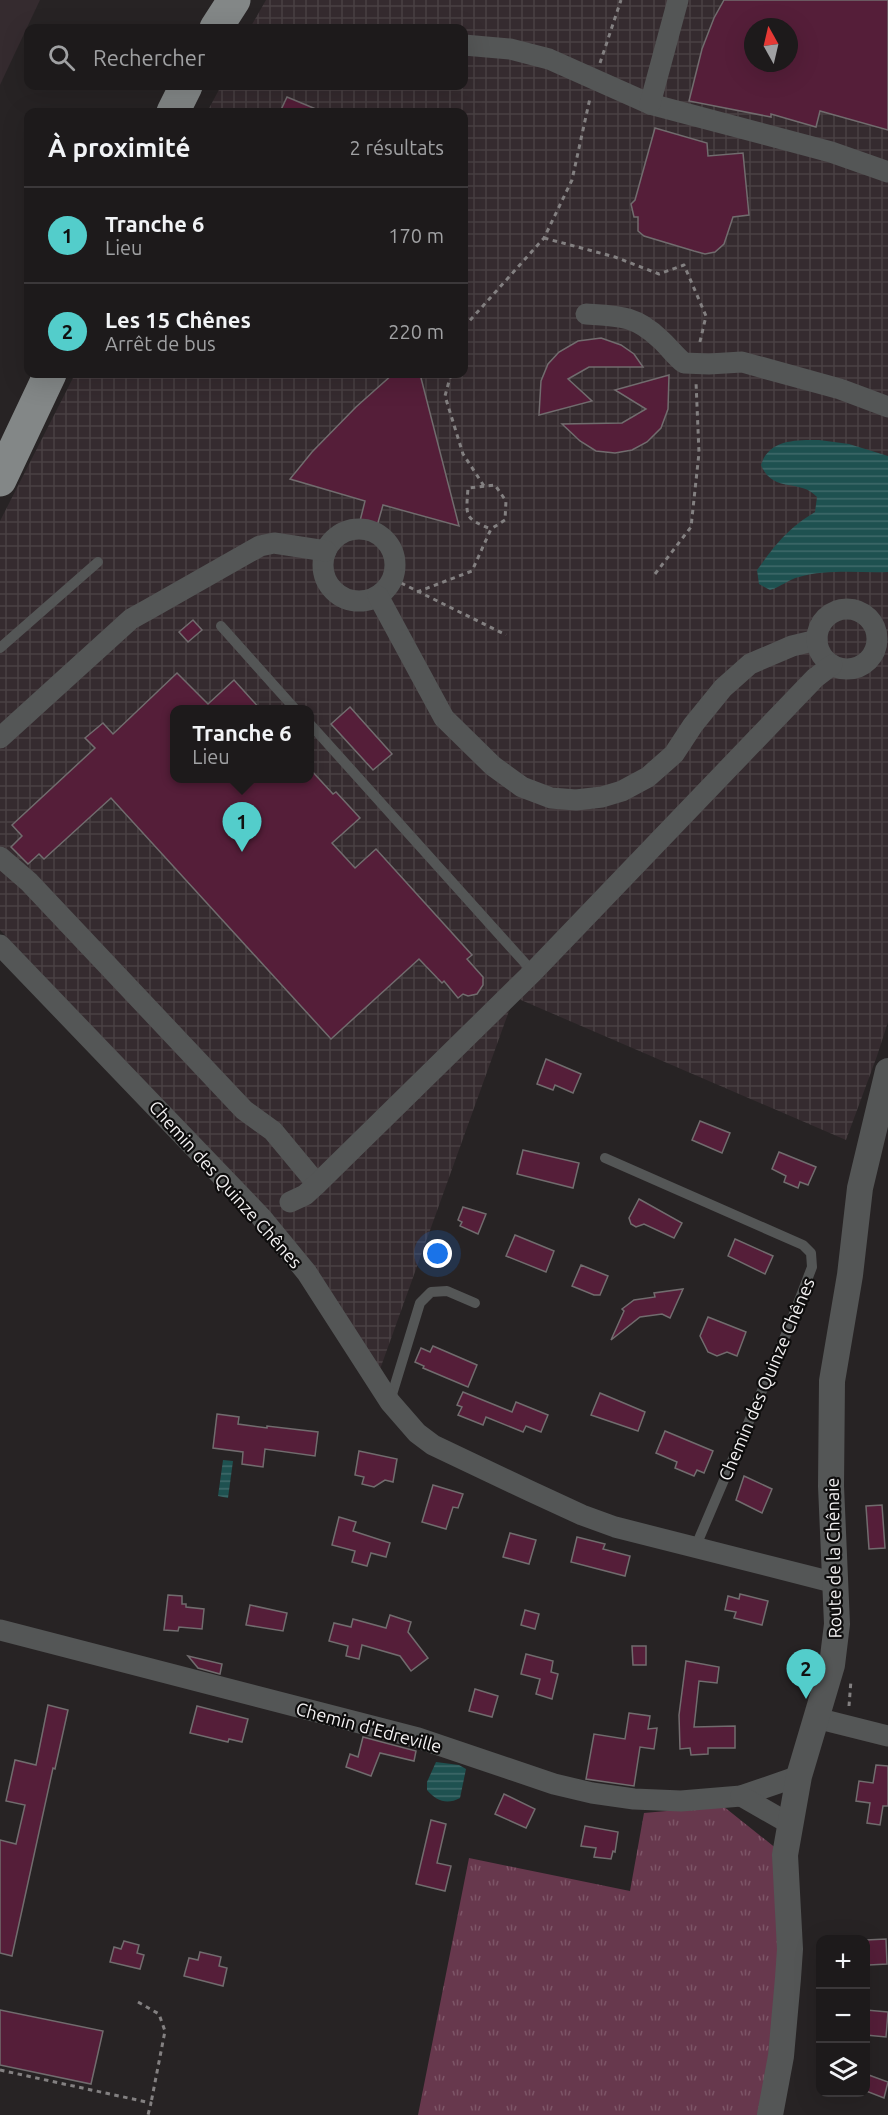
<!DOCTYPE html>
<html lang="fr">
<head>
<meta charset="utf-8">
<style>
  :root { --surface:#1d1a1b; --page:#2a2728; --text:#f1f3f6; --muted:#a0a1a3; --line:#3b383a; --accent:#53cdcb }
  body { margin:0; font-family:Ubuntu,sans-serif; background:var(--page); color:var(--text) }
  .controls { position:absolute; right:18px; bottom:18px; display:grid; overflow:hidden; border-radius:12px; box-shadow:0 6px 24px #0002 }
  .controls button { width:54px; height:54px; display:grid; place-items:center; padding:0; border:0; border-bottom:2px solid var(--line); background:var(--surface); color:var(--text); font:30px sans-serif }
  .compass { position:absolute; left:744px; top:18px; width:54px; height:54px; border-radius:50%; background:var(--surface); box-shadow:0 6px 24px #0002; rotate:352deg }
  .you { position:absolute; left:438px; top:1254px; width:21px; height:21px; margin:-15px; border:4px solid #fff; border-radius:50%; background:#1a73e8; box-shadow:0 0 0 9px #1a73e833 }
  .badge { display:grid; place-items:center; width:39px; height:39px; border-radius:50%; background:var(--accent); color:#111; font-size:20px; font-weight:700 }
  .pin { position:absolute; translate:-50% -50px; filter:drop-shadow(0 2px 3px #0008) }
  .pin::after { content:''; position:absolute; top:32px; width:21px; height:18px; background:inherit; clip-path:polygon(0 0,100% 0,50% 100%) }
  .popup { position:absolute; left:170px; top:705px; width:144px; height:78px; box-sizing:border-box; display:grid; place-content:center; border-radius:12px; background:var(--surface); filter:drop-shadow(0 2px 4px #0005); font-size:20px; white-space:nowrap; color:var(--muted) }
  .popup b { font-size:22px; color:var(--text) }
  .popup::after { content:''; position:absolute; left:50%; top:100%; margin-left:-12px; border:12px solid transparent; border-top-color:var(--surface) }
  .list { margin:0; padding:0; list-style:none }
  h2 { display:flex; justify-content:space-between; align-items:center; height:78px; margin:0; padding:0 24px; font-size:26px }
  h2 small { font-size:20px; font-weight:400; color:var(--muted) }
  .list li { display:grid; grid-template-columns:39px 1fr auto; gap:18px; align-items:center; box-sizing:border-box; height:96px; padding:0 24px; border-top:2px solid var(--line) }
  .list b { display:block; font-size:22px; white-space:nowrap }
  .list p { margin:0; font-size:20px; white-space:nowrap; color:var(--muted) }
  .list em { font-size:20px; font-style:normal; color:var(--muted) }
  .icon { flex:none; width:33px; height:33px; fill:none; stroke:currentColor; stroke-width:2; stroke-linecap:round; stroke-linejoin:round }
  .map { position:relative; flex:none; width:888px; height:2115px; overflow:hidden }
  .search { position:absolute; background:var(--surface); box-shadow:0 6px 24px #0002; left:24px; top:24px; width:444px; height:66px; display:flex; align-items:center; gap:15px; box-sizing:border-box; padding:0 21px; border-radius:12px; color:var(--muted); font-size:22px }
  .panel { position:absolute; background:var(--surface); box-shadow:0 6px 24px #0002; left:24px; top:108px; width:444px; height:270px; border-radius:12px }
  .map>svg:first-child { display:block }
</style>
</head>
<body>
<div class="map">
<svg width="888" height="2115" viewBox="0 0 888 2115">
  <defs>
    <pattern id="industrial-grid" width="8" height="8" patternUnits="userSpaceOnUse" patternTransform="scale(1.5)"><rect width="8" height="8" fill="#352b2f"/><path d="M0 4h8M4 0v8" fill="none" stroke="#494043"/></pattern>
    <pattern id="grass-tufts" width="24" height="20" patternUnits="userSpaceOnUse" patternTransform="scale(1.5)"><rect width="24" height="20" fill="#67384d"/><path d="M3 7l-1-3M5 7V3M7 7l1-3M15 17l-1-3M17 17v-4M19 17l1-3" fill="none" stroke="#7d5567"/></pattern>
    <pattern id="water-rules" width="6" height="5" patternUnits="userSpaceOnUse" patternTransform="scale(1.5)"><rect width="6" height="5" fill="#1e5150"/><path d="M0 2.5h6" fill="none" stroke="#3f6a6a"/></pattern>
  </defs>
  <rect width="100%" height="100%" fill="#272324"/>
  <path fill="#352b2f" d="M0,0H40L0,85Z"/>
  <path fill="url(#industrial-grid)" fill-rule="evenodd" d="M266,0H888V1022L877,1056L846,1140L514,997L379,1372L223,1164L0,930V521L75,374H464V112H207L221,86H464V28H250ZM753,27H789V63H753ZM174,710H310V778H174Z"/>
  <path fill="url(#grass-tufts)" d="M723,1806L777,1849L780,1984L763,2115H418L469,1858L630,1891L644,1813Z"/>
  <g fill="url(#water-rules)">
    <path d="M819,440L849,444L888,456V572C860,573 827,569 799,577C789,579 781,587 770,590L759,584L757,570C776,544 787,529 815,512L817,497C800,478 773,494 761,465C769,439 796,440 819,440Z"/>
    <path d="M223,1460L233,1461L228,1498L218,1496Z"/>
    <path d="M436,1762L459,1765L466,1769L460,1798C447,1805 436,1801 427,1790V1782Z"/>
  </g>
  <g fill="#551e39" stroke="#716c6e" stroke-width="1.5" fill-rule="evenodd">
    <path d="M724,0H888V130L820,111L816,127L771,114V117L689,101L702,49L714,18ZM753,27H789V63H753Z"/>
    <path d="M287,97L323,112H280Z"/>
    <path d="M655,128L707,143L708,156L743,153L749,215L733,217L724,244L715,252L705,254L694,251L644,236L638,231V217H634L631,204L635,200Z"/>
    <path d="M601,338L621,345L634,354L643,367H589L568,379L592,401L539,415L541,381L548,364L559,352L578,341Z"/>
    <path d="M393,374H420L459,526L383,505L377,526L360,521L365,501L290,479L312,452L356,407Z"/>
    <path d="M669,375L668,409L661,428L647,442L632,450L615,453L596,451L580,441L562,424L622,423L646,409L615,390Z"/>
    <path d="M193,620L202,630L188,642L179,632Z"/>
    <path d="M177,673L208,704L234,680L261,710H174V778H309V768L333,794L336,792L360,818L332,843L355,868L376,849L472,955L467,959L483,977V985L477,994L468,996L463,994L458,998L444,981L442,983L419,959L331,1039L111,798L44,859L39,854L28,864L11,847L22,836L12,825L95,748L85,738L103,723L113,734Z"/>
    <path d="M350,707L392,754L373,770L331,724Z"/>
    <path d="M546,1059L581,1074L573,1093L555,1085L553,1090L537,1084Z"/>
    <path d="M700,1121L730,1133L722,1153L692,1140Z"/>
    <path d="M523,1150L579,1163L573,1188L517,1174Z"/>
    <path d="M779,1152L816,1167L808,1185L800,1182L798,1188L784,1182L786,1176L772,1169Z"/>
    <path d="M639,1199L682,1223L674,1238L644,1224L636,1227L631,1224L629,1218Z"/>
    <path d="M463,1207L486,1214L478,1234L460,1226L462,1222L458,1220Z"/>
    <path d="M515,1235L554,1251L546,1272L506,1256Z"/>
    <path d="M735,1239L773,1256L765,1274L728,1256Z"/>
    <path d="M581,1265L608,1276L600,1295H594L572,1286Z"/>
    <path d="M683,1289L670,1318L662,1314L640,1317L611,1340L624,1311L622,1309L634,1300L655,1297L654,1293Z"/>
    <path d="M708,1317L746,1332L737,1356L727,1352L717,1356L708,1352L700,1336Z"/>
    <path d="M433,1346L477,1365L468,1387L423,1368L424,1366L415,1362L421,1348L430,1352Z"/>
    <path d="M463,1392L512,1412L516,1402L548,1415L541,1432L526,1426L523,1432L486,1417L483,1425L458,1415L462,1407L457,1405Z"/>
    <path d="M600,1393L645,1412L638,1431L591,1415Z"/>
    <path d="M217,1414L239,1417L238,1424L267,1428V1426L318,1432L315,1456L265,1449L263,1467L242,1464L243,1452L213,1448Z"/>
    <path d="M665,1431L713,1451L704,1473L697,1470L694,1476L675,1468L677,1462L656,1453Z"/>
    <path d="M359,1451L397,1459L393,1482L385,1480L374,1487L362,1484L364,1477L355,1475Z"/>
    <path d="M744,1476L772,1489L762,1513L736,1500Z"/>
    <path d="M433,1485L463,1494L458,1508L453,1507L446,1529L422,1522Z"/>
    <path d="M882,1505L885,1548L869,1549L866,1506Z"/>
    <path d="M339,1517L356,1522L353,1531L390,1543L386,1557L371,1553L367,1566L352,1562L355,1551L332,1545Z"/>
    <path d="M510,1533L536,1540L529,1564L503,1557Z"/>
    <path d="M577,1537L605,1544L603,1549L630,1556L625,1576L571,1562Z"/>
    <path d="M740,1594L768,1601L762,1625L734,1618L736,1612L725,1610L728,1596L739,1599Z"/>
    <path d="M168,1595L182,1596V1604H186V1607L204,1609L202,1629L179,1627L178,1631L164,1630Z"/>
    <path d="M250,1605L287,1613L283,1631L246,1625Z"/>
    <path d="M525,1610L539,1614L535,1629L521,1625Z"/>
    <path d="M390,1615L411,1622L408,1632L428,1658L411,1671L400,1656L362,1645L359,1659L346,1656L348,1646L329,1641L334,1623L351,1627L353,1619L386,1628Z"/>
    <path d="M632,1646H646V1665H633Z"/>
    <path d="M526,1654L553,1661L551,1672L558,1674L552,1699L536,1694L540,1679L521,1674Z"/>
    <path d="M188,1656L222,1664L220,1674L198,1668Z"/>
    <path d="M686,1661L719,1667L717,1683L699,1681L694,1727L735,1726V1748H708V1754L691,1755L690,1748L680,1749L679,1715Z"/>
    <path d="M475,1689L498,1696L492,1717L469,1711Z"/>
    <path d="M48,1705L68,1710L55,1769L53,1768L12,1956L0,1953V1840L16,1844L25,1805L6,1801L15,1760L36,1765Z"/>
    <path d="M197,1706L248,1719L242,1742L229,1739L228,1742L190,1733Z"/>
    <path d="M629,1713L650,1716L648,1729L657,1728L654,1749L640,1747L634,1786L586,1779L594,1734L625,1739Z"/>
    <path d="M363,1737L416,1751L414,1761L380,1753L371,1776L346,1767L350,1754L358,1757Z"/>
    <path d="M876,1765L888,1766V1806H883L880,1825L867,1823L870,1803L856,1801L859,1781L873,1783Z"/>
    <path d="M504,1794L535,1809L526,1828L495,1814Z"/>
    <path d="M431,1820L446,1824L437,1863L451,1866L445,1891L416,1884Z"/>
    <path d="M585,1826L618,1832L615,1852L613,1851L611,1859L594,1857L596,1848L581,1846Z"/>
    <path d="M886,1939L887,1964L869,1965V1963H866V1940Z"/>
    <path d="M124,1941L139,1945L137,1953L144,1955L140,1969L110,1962L114,1947L121,1949Z"/>
    <path d="M200,1952L221,1957L219,1966L227,1968L223,1986L184,1976L189,1958L198,1960Z"/>
    <path d="M0,2010L103,2031L91,2084L0,2065Z"/>
    <path d="M866,2010L888,2012L886,2037L866,2035Z"/>
    <path d="M866,2074L888,2082L884,2098L866,2091Z"/>
  </g>
  <g fill="none" stroke-linecap="round" stroke-linejoin="round">
    <g stroke="#838081" stroke-width="3" stroke-dasharray="4.5 4.5" stroke-linecap="butt">
      <path d="M600,63L621,0"/>
      <path d="M544,238L615,257L659,274L684,265L706,316L699,346"/>
      <path d="M464,327L544,238L572,180L590,98"/>
      <path d="M451,374L445,396L463,454L484,486"/>
      <path d="M655,574L691,527L699,453L696,382"/>
      <path d="M393,579L506,635"/>
      <path d="M417,592L472,571L491,529L505,520L506,501L495,485L468,488C466,517 464,518 491,529"/>
      <path d="M849,1706L851,1680"/>
      <path d="M138,2002L159,2014L165,2031L151,2103"/>
      <path d="M0,2070L151,2103L148,2115"/>
    </g>
    <g stroke="#545656" stroke-width="10">
      <path d="M221,626L296,710"/>
      <path d="M0,648L98,562"/>
      <path d="M310,724L533,972"/>
      <path d="M605,1158L803,1245L811,1253L812,1267L787,1332L695,1548"/>
      <path d="M390,1401L420,1303L431,1292L447,1291L475,1303"/>
    </g>
    <g stroke="#545656" stroke-width="21">
      <path d="M464,45L510,49L549,59L650,104L831,152L888,172"/>
      <path d="M650,104L678,0"/>
      <path d="M586,314C618,316 635,315 660,339C669,347 675,356 684,363L709,364L742,362L840,389L888,407"/>
      <circle cx="359" cy="565" r="36"/>
      <path d="M378,596L444,718L493,766L522,787L551,798L576,800L602,797L622,791L648,777L674,754L693,725L723,688L750,664L792,646L817,640"/>
      <circle cx="847" cy="639" r="30"/>
      <path d="M0,738L131,619L149,609L260,546L274,543L326,551"/>
      <path d="M0,857L29,882L244,1110L273,1131L317,1184"/>
      <path d="M0,945L261,1217L307,1273L390,1402L417,1433L433,1445L530,1491L582,1515L615,1527L824,1580H835"/>
      <path d="M290,1202L305,1195L317,1184L533,972L815,678L832,665"/>
      <path d="M0,1630L418,1738L554,1784L592,1793L634,1799L681,1801L741,1796L799,1776"/>
      <path d="M816,1718L888,1736"/>
      <path d="M741,1796L790,1824"/>
    </g>
    <path stroke="#545656" stroke-width="26" d="M770,2115L781,2056L788,1978L790,1949L785,1855L799,1776L832,1665L837,1624L831,1486L832,1381L850,1275L860,1188L888,1071"/>
    <g stroke="#838787" stroke-width="33">
      <path d="M216,28L234,0"/>
      <path d="M173,112L186,86"/>
      <path d="M0,480L50,374"/>
    </g>
  </g>
  <g text-anchor="middle" dominant-baseline="central" stroke-width="4.5" stroke-linejoin="round" paint-order="stroke">
    <g font-size="18" fill="#f3f1f2" stroke="#0e0d0d">
      <text transform="translate(226 1184) rotate(48)">Chemin des Quinze Chênes</text>
      <text transform="translate(766 1379) rotate(-67)">Chemin des Quinze Chênes</text>
      <text transform="translate(833 1558) rotate(-91)">Route de la Chênaie</text>
      <text transform="translate(369 1727) rotate(15)">Chemin d'Edreville</text>
    </g>
  </g>
</svg>
<div class="controls">
<button>+</button>
<button>−</button>
<button><svg class="icon" aria-label="layers" viewBox="0 0 24 24"><path d="M12 4l9 5-9 5-9-5zM3 14l9 5 9-5"/></svg></button>
</div>
<svg class="compass" viewBox="-18 -18 36 36"><path d="M0-13l5 13h-10z" fill="#e53935"/><path d="M0 13l5-13h-10z" fill="#a0a1a3"/></svg>
<div class="you"></div>
<div class="pin badge" style="left:242px;top:852px">1</div>
<div class="popup"><b>Tranche 6</b>Lieu</div>
<div class="pin badge" style="left:806px;top:1699px">2</div>
<div class="search"><svg class="icon" aria-label="search" viewBox="0 0 24 24"><circle cx="10" cy="10" r="6"/><path d="M15 15l6 6"/></svg>Rechercher</div>
<section class="panel">
<h2>À proximité<small>2 résultats</small></h2>
<ul class="list">
<li><span class="badge">1</span><div><b>Tranche 6</b><p>Lieu</p></div><em>170 m</em></li>
<li><span class="badge">2</span><div><b>Les 15 Chênes</b><p>Arrêt de bus</p></div><em>220 m</em></li>
</ul>
</section>
</div>
</body>
</html>
